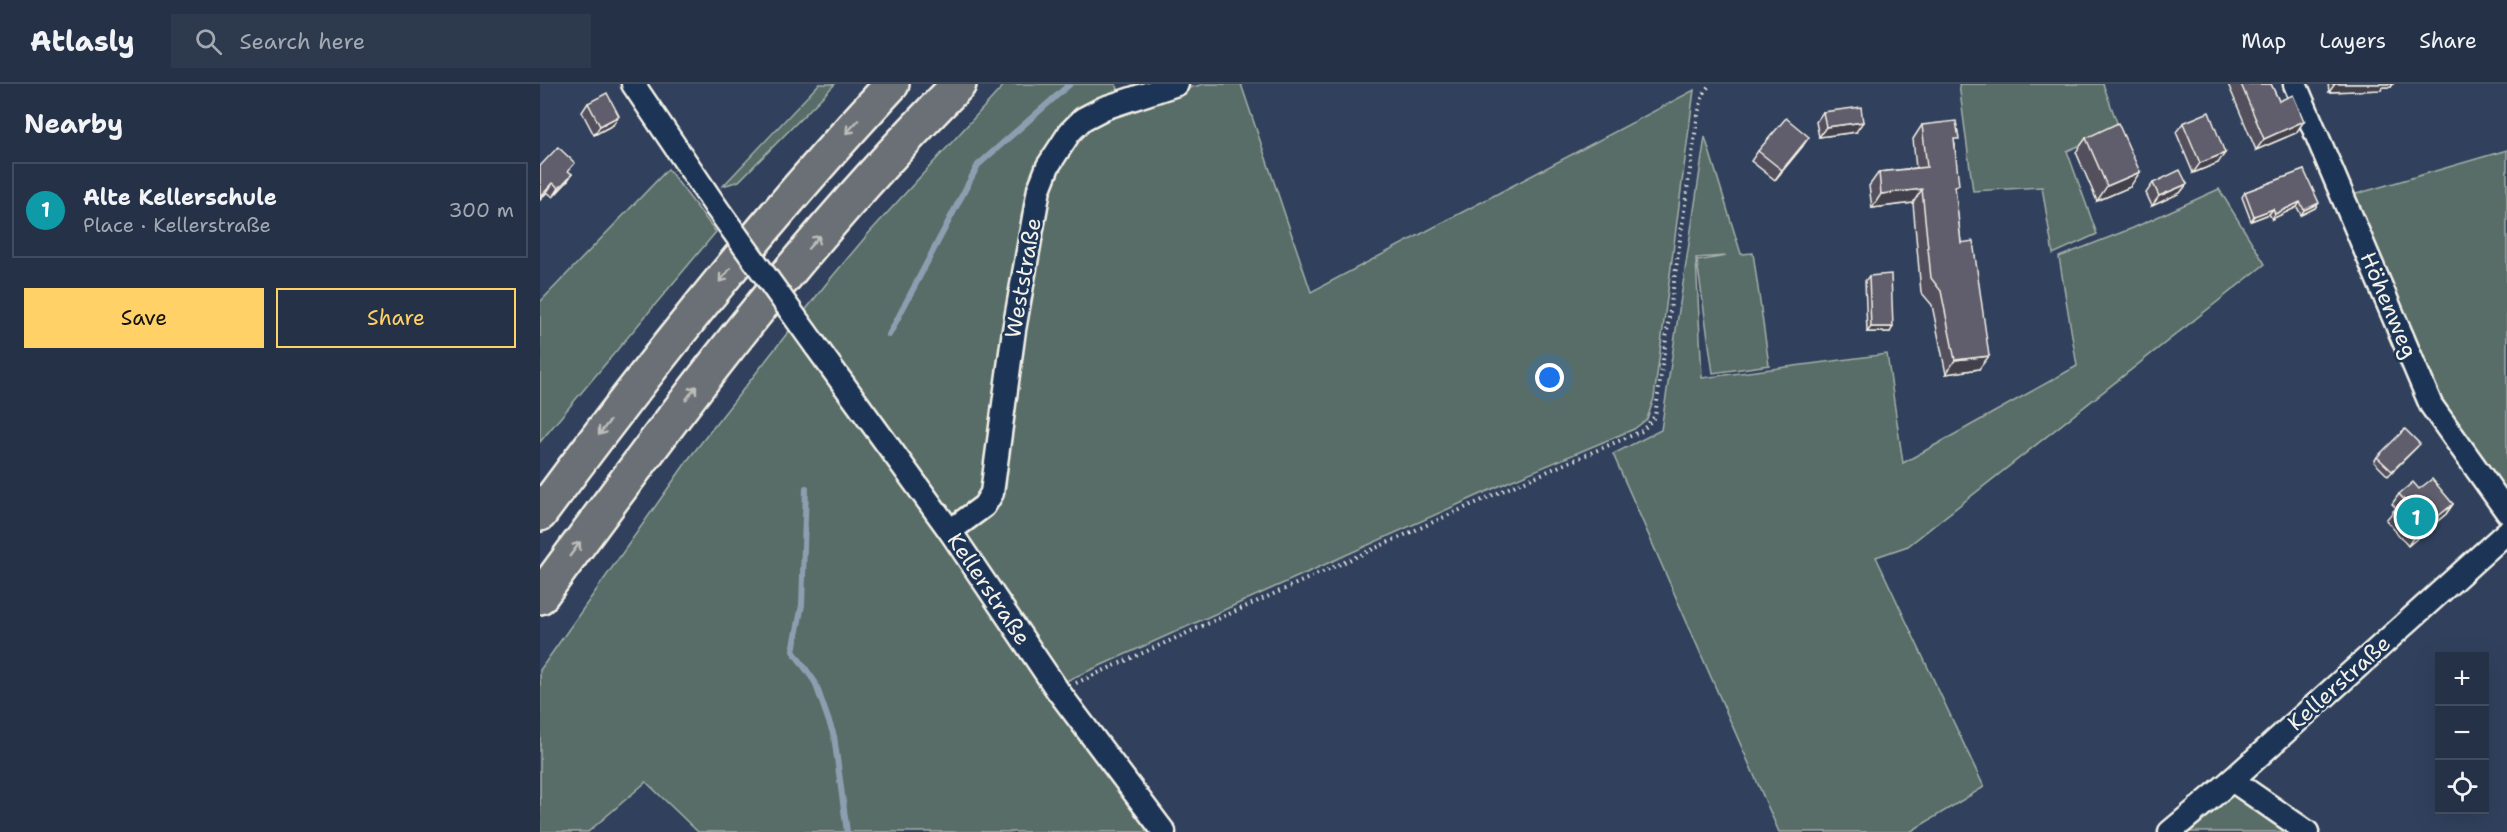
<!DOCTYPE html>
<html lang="en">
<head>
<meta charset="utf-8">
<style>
  :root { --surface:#253146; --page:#2d394d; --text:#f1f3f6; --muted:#a3a9b3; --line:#424c5f; --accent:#ffd166 }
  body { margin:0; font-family:"Shantell Sans",sans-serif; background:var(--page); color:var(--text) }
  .controls { position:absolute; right:18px; bottom:18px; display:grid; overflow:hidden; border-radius:0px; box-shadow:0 6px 24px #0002 }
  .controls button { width:54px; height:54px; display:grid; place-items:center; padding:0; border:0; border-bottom:2px solid var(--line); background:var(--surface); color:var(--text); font:30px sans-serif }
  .you { position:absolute; left:1010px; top:294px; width:21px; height:21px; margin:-15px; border:4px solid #fff; border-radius:50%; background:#1a73e8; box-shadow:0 0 0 9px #1a73e833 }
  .badge { display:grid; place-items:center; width:39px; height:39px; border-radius:50%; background:var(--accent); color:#fff; font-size:20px; font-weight:700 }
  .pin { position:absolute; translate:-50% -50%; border:3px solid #fff; box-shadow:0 2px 6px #0006 }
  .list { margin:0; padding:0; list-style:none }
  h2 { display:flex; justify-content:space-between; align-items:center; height:78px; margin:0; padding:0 24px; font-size:26px }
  h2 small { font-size:20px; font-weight:400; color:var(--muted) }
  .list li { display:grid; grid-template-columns:39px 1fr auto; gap:18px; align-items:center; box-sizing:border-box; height:96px; margin:0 12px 12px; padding:0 12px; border:2px solid var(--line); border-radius:0px }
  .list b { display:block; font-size:22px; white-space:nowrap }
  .list p { margin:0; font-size:20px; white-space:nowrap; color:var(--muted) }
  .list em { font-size:20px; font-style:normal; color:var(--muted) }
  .actions { display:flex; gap:12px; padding:18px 24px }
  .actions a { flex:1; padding:14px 0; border:2px solid var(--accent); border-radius:0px; text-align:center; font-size:21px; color:var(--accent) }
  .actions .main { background:var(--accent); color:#111 }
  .icon { flex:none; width:33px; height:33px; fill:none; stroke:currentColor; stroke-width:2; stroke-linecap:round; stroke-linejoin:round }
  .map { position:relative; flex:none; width:1967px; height:748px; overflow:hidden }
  header { display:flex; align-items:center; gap:36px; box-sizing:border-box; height:84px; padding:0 30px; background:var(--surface); border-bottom:2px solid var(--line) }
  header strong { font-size:28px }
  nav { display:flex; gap:33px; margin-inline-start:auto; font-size:21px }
  .search { width:420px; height:54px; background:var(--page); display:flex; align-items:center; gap:15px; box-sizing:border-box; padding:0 21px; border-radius:0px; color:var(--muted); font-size:22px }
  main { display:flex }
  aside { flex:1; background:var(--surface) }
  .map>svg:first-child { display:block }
</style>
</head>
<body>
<header>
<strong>Atlasly</strong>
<div class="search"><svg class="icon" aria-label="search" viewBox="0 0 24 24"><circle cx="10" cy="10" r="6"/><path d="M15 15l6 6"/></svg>Search here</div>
<nav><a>Map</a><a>Layers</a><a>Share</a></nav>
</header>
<main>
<aside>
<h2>Nearby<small></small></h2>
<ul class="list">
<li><span class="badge" style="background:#0f9aa8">1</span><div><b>Alte Kellerschule</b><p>Place · Kellerstraße</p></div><em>300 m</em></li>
</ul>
<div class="actions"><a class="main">Save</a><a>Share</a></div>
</aside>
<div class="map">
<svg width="1967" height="748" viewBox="0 0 1967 748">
  <rect width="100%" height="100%" fill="#31415d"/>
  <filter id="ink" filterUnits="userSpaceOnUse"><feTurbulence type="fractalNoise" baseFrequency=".0167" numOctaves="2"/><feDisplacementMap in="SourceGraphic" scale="12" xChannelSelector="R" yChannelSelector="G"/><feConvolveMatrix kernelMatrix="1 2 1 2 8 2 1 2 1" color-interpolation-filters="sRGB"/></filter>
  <g filter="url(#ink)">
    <g fill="#596d68" stroke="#a6afa8" stroke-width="1.5">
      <path d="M279,0H295L199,97L183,102Z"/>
      <path d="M465,0H576L580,10L510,62L448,405L403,447L512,610L610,748H158L106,698L48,748H0V586L150,373L286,200L328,150Z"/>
      <path d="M664,0H701L771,208L1154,6L1114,314L1107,335L1094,345L968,398L524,598L416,447L455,419L479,249L514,85L547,43L600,17Z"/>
      <path d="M1419,0H1563L1579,44L1527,67L1557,150L1513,170L1502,103L1433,107Z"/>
      <path d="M1165,53L1201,170L1213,169L1229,281L1173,289L1157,177L1186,172L1156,174L1162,294L1347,270L1363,379L1537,282L1519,173L1593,144L1679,105L1725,180L1368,462L1336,473L1444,703L1370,748H1239L1073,370L1121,346Z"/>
      <path d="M1967,66V421L1894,318L1806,113Z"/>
      <path d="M128,85L176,148L0,358V218Z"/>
      <path d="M1694,702L1760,748H1639Z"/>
    </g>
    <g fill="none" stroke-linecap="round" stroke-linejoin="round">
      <g stroke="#8c9fb1" stroke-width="6">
        <path d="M349,251L438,81L530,0"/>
        <path d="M266,404L262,521L253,567L275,598L294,652L307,748"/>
      </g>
      <g stroke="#f4f1e8" stroke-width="27">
        <g id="street">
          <path d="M93,0L176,123"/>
          <path d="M1755,0L1891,321L1967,428"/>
          <path d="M275,261L410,447L518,607L624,748"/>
          <path d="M410,447L444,422L452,409L474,246L499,105L508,82L530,48L543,35L564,24L637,0"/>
          <path d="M1692,696L1767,748"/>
          <path d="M1630,748L1692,696L1967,448"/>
        </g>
      </g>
      <g stroke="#f4f1e8" stroke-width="38">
        <g id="highway">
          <path d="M0,430C110,281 225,136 352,0"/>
          <path d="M0,513C131,335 262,157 419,0"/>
        </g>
      </g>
      <path stroke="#f4f1e8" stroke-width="4" stroke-dasharray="1.5 4.5" stroke-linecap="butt" d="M536,599L971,403L1102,347L1115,332L1157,36C1160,23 1161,9 1171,0"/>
      <use href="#street" stroke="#1d3557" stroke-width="22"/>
      <use href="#highway" stroke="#6a7074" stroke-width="33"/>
      <g stroke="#f4f1e8" stroke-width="27" stroke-linecap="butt">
        <path id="street-bridge" d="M176,123L275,261"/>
      </g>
      <use href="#street-bridge" stroke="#1d3557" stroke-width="22"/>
    </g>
    <g fill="#53505d" stroke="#f4f1e8" stroke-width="1.5">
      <path d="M1688,0H1731L1739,17L1764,37L1756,49L1716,66Z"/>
      <path d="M1788,0H1853L1851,3H1843L1841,6L1789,8Z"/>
      <path d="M48,19L73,41L54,51L42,28Z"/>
      <path d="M1283,28L1316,48L1279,53L1276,38Z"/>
      <path d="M1643,39L1678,79L1653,89L1636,48Z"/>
      <path d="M1382,41L1415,60V107L1421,159L1439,285L1406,290L1392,221L1381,208L1373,119L1332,124L1329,102L1339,88L1376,84L1373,55Z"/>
      <path d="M1546,54L1590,103L1557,117L1536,68Z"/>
      <path d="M1262,63L1235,96L1211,77L1218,67Z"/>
      <path d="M0,82L29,88L32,90L26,99L13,113L7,108L0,116Z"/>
      <path d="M1764,86L1775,124L1761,131L1757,123L1732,135L1729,130L1711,137L1702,113L1705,108Z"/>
      <path d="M1613,99L1647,100L1640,109L1612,122L1606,109Z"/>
      <path d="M1329,192L1350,248H1327L1325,197Z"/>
      <path d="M1876,364L1848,392L1834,378L1837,373Z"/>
      <path d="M1879,405L1913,420L1906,430L1868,462L1846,436L1856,424L1852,420L1859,410Z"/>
    </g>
    <g fill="#43414c" stroke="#f4f1e8" stroke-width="1.5">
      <path d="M1795,0H1853L1851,3H1843L1841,6L1789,8Z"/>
      <path d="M79,32L73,41L54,51L60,42Z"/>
      <path d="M1764,37L1756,49L1716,66L1724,55Z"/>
      <path d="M1323,38L1316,48L1279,53L1286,43Z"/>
      <path d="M1269,53L1262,63L1235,96L1242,86Z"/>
      <path d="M1685,69L1678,79L1653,89L1660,79Z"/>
      <path d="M1600,88L1590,103L1557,117L1567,102Z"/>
      <path d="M32,90L26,99L13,113L19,104Z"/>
      <path d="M13,99L7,108L0,116L2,111Z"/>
      <path d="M1647,100L1640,109L1612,122L1619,112Z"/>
      <path d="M1382,105L1373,119L1332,124L1341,110Z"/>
      <path d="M1760,118L1757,123L1732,135L1735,130Z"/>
      <path d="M1779,119L1775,124L1761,131L1764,126Z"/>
      <path d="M1733,125L1729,130L1711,137L1714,132Z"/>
      <path d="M1331,243H1353L1350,248H1327Z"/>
      <path d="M1449,272L1439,285L1406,290L1415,276Z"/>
      <path d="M1913,420L1906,430L1868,462L1874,452Z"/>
    </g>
    <g fill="#605d6c" stroke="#f4f1e8" stroke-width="1.5">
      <path d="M1701,0H1731L1739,17L1753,11L1764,37L1724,55Z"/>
      <path d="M67,9L79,32L60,42L48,19Z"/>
      <path d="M1321,23L1323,38L1286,43L1283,28Z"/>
      <path d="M1669,28L1685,69L1660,79L1643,39Z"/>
      <path d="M1246,34L1269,53L1242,86L1218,67Z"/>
      <path d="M1416,37L1419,55H1414L1419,101L1415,102L1421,159L1433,157L1449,272L1415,276L1401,207L1391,194L1382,105L1341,110L1339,88L1387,83L1382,41Z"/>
      <path d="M1578,39L1600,88L1567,102L1546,54Z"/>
      <path d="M18,63L35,79L28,87L32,90L19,104L13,99L2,111L0,110V82Z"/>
      <path d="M1640,86L1647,100L1619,112L1613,99Z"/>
      <path d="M1764,86L1779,119L1764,126L1760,118L1735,130L1733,125L1714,132L1705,108Z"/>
      <path d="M1351,190L1353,243H1331L1329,192Z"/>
      <path d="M1865,345L1880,360L1852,387L1837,373Z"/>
      <path d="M1892,395L1913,420L1874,452L1853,427L1865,417L1859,410L1873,398L1879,405Z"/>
    </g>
    <defs><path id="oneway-shaft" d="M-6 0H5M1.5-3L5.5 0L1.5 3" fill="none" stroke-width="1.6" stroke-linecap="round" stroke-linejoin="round" transform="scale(1.5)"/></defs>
    <g stroke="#bdbdba">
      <use href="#oneway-shaft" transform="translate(312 43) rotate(133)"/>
      <use href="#oneway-shaft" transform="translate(274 158) rotate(-48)"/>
      <use href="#oneway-shaft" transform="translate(185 191) rotate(129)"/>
      <use href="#oneway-shaft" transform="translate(151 309) rotate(-53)"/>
      <use href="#oneway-shaft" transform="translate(64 344) rotate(128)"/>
      <use href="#oneway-shaft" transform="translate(35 465) rotate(-54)"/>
    </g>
  </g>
  <g text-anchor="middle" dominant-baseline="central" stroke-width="5" stroke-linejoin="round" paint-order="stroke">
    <g font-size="22" fill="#f4f1e8" stroke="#1d3557">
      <text transform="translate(483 194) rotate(-80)">Weststraße</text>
      <text transform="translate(1849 221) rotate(67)">Höhenweg</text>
      <text transform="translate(449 505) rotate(56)">Kellerstraße</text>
      <text transform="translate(1799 599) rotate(-42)">Kellerstraße</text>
    </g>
  </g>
</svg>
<div class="controls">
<button>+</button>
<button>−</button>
<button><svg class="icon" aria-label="locate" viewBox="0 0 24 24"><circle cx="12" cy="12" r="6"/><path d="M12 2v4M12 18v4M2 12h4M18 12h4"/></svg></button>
</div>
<div class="you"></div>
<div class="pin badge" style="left:1876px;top:433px;background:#0f9aa8">1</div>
</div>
</main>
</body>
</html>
